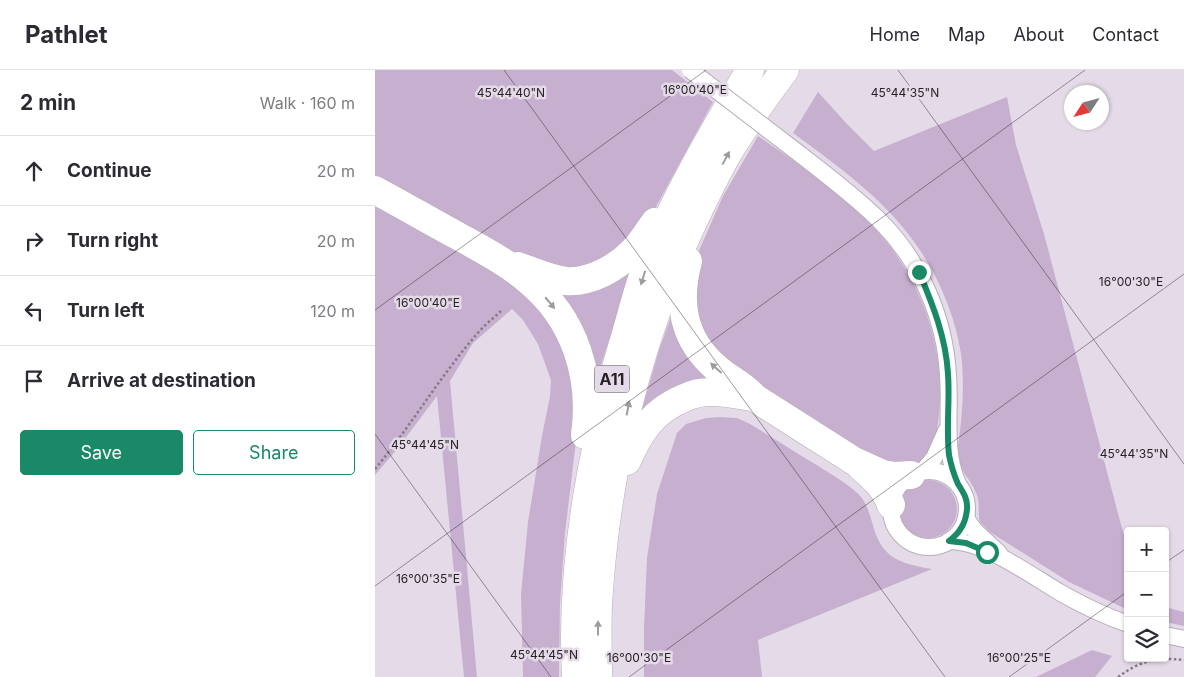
<!DOCTYPE html>
<html lang="en">
<head>
<meta charset="utf-8">
<style>
  :root { --surface:#fff; --page:#f2f2f3; --text:#2b2b33; --muted:#7c7c81; --line:#e1e1e2; --accent:#198968 }
  body { margin:0; font-family:Inter,sans-serif; background:var(--page); color:var(--text) }
  .controls { position:absolute; right:15px; bottom:15px; display:grid; overflow:hidden; border-radius:5px; box-shadow:0 1px 4px #0004 }
  .controls button { width:45px; height:45px; display:grid; place-items:center; padding:0; border:0; border-bottom:1px solid var(--line); background:var(--surface); color:var(--text); font:25px sans-serif }
  .compass { position:absolute; left:689px; top:15px; width:45px; height:45px; border-radius:50%; background:var(--surface); box-shadow:0 1px 4px #0004; rotate:234deg }
  .stop { position:absolute; width:15px; height:15px; margin:-11px; border:4px solid #198968; border-radius:50%; background:#fff }
  .stop.end { background:#198968; border-color:#fff; box-shadow:0 1px 5px #0008 }
  .list { margin:0; padding:0; list-style:none }
  h2 { display:flex; justify-content:space-between; align-items:center; height:65px; margin:0; padding:0 20px; font-size:21px }
  h2 small { font-size:16px; font-weight:400; color:var(--muted) }
  .list li { display:grid; grid-template-columns:32px 1fr auto; gap:15px; align-items:center; box-sizing:border-box; height:70px; padding:0 20px; border-top:1px solid var(--line) }
  .list b { display:block; font-size:19px; white-space:nowrap }
  .list em { font-size:16px; font-style:normal; color:var(--muted) }
  .actions { display:flex; gap:10px; padding:15px 20px }
  .actions a { flex:1; padding:11px 0; border:1px solid var(--accent); border-radius:5px; text-align:center; font-size:18px; color:var(--accent) }
  .actions .main { background:var(--accent); color:#fff }
  .icon { flex:none; width:28px; height:28px; fill:none; stroke:currentColor; stroke-width:2; stroke-linecap:round; stroke-linejoin:round }
  .map { position:relative; flex:none; width:809px; height:607px; overflow:hidden }
  header { display:flex; align-items:center; gap:30px; box-sizing:border-box; height:70px; padding:0 25px; background:var(--surface); border-bottom:1px solid var(--line) }
  header strong { font-size:24px }
  nav { display:flex; gap:28px; margin-inline-start:auto; font-size:18px }
  main { display:flex }
  aside { flex:1; background:var(--surface) }
  .map>svg:first-child { display:block }
</style>
</head>
<body>
<header>
<strong>Pathlet</strong>
<nav><a>Home</a><a>Map</a><a>About</a><a>Contact</a></nav>
</header>
<main>
<aside>
<h2>2 min<small>Walk · 160 m</small></h2>
<ul class="list">
<li><svg class="icon" aria-label="ahead" viewBox="0 0 24 24"><path d="M12 20V5M6 11l6-6 6 6"/></svg><div><b>Continue</b></div><em>20 m</em></li>
<li><svg class="icon" aria-label="right" viewBox="0 0 24 24"><path d="M7 20v-9h11M14 6l5 5-5 5"/></svg><div><b>Turn right</b></div><em>20 m</em></li>
<li><svg class="icon" aria-label="left" viewBox="0 0 24 24"><path d="M17 20v-9H6M10 6l-5 5 5 5"/></svg><div><b>Turn left</b></div><em>120 m</em></li>
<li><svg class="icon" aria-label="arrive" viewBox="0 0 24 24"><path d="M6 21V4h12l-3 4 3 4H6"/></svg><div><b>Arrive at destination</b></div></li>
</ul>
<div class="actions"><a class="main">Save</a><a>Share</a></div>
</aside>
<div class="map">
<svg width="809" height="607" viewBox="0 0 809 607">
  <rect width="100%" height="100%" fill="#e5dbe8"/>
  <g fill="#c7afcf">
    <path d="M0,0H297L338,32L276,146L218,200L148,192L0,108Z"/>
    <path d="M443,22L472,54L499,81L632,27L641,75L669,164L753,481V540L694,512L615,462L605,452C602,442 606,432 601,423C596,409 584,401 583,386C582,376 585,363 586,352C588,330 589,307 586,284C583,266 578,247 571,230C540,151 483,111 418,63Z"/>
    <path d="M383,66C421,93 463,119 496,154C544,204 571,274 564,344C562,360 561,386 544,394C536,397 526,398 518,399L369,309L321,263L319,192L348,126Z"/>
    <path d="M0,129L148,215L196,282L202,363L190,463L185,533L184,607H148L146,524L153,452L167,366L175,326L176,310L163,274L148,250L137,239L98,273L75,311L102,607H89L62,326L23,378L0,405Z"/>
    <path d="M259,193L219,316L179,216Z"/>
    <path d="M299,239L350,314L264,349L285,277Z"/>
    <path d="M345,347L362,348L375,354C397,367 418,381 440,394C454,403 469,411 481,422C490,429 494,441 497,452C506,488 523,493 557,499L383,570L387,607H269V558L272,488L282,424L302,363L311,354L331,348Z"/>
    <circle cx="553" cy="439" r="29"/>
    <path d="M790,537L809,542V556L790,552Z"/>
    <path d="M717,580L737,586L720,607H661Z"/>
  </g>
  <g fill="none" stroke-linecap="round" stroke-linejoin="round">
    <g stroke="#b7aeba" stroke-width="18">
      <g id="minor">
        <path d="M426,85C453,106 481,127 505,151C545,191 570,248 573,305C576,342 568,379 583,414"/>
        <circle cx="554" cy="439" r="38"/>
        <path d="M548,401L559,388L571,361"/>
        <path d="M591,448L600,461L624,483"/>
        <path d="M574,471C610,471 655,505 686,523C707,535 730,546 753,554"/>
        <path d="M790,565L809,569"/>
      </g>
    </g>
    <g stroke="#b7aeba" stroke-width="29">
      <g id="motorway">
        <path d="M0,120C28,135 55,151 83,166C108,180 133,193 154,211C200,249 218,307 210,365"/>
        <path d="M313,191C301,236 309,275 349,304C360,312 370,317 380,328L479,391L508,404L519,406L536,405"/>
        <path d="M143,196C158,201 175,209 191,211C216,213 243,197 259,180C267,172 273,161 280,152"/>
        <path d="M252,391C264,362 279,340 309,328C317,324 327,322 336,322C350,322 364,325 378,327"/>
        <path d="M486,397C499,408 510,418 516,435"/>
        <path d="M201,607C195,494 217,375 250,267C257,244 262,220 271,198C299,129 337,64 375,0"/>
        <path d="M223,607C223,583 222,559 223,535C231,403 262,272 318,152C330,127 342,101 356,78C373,51 391,25 410,0"/>
      </g>
    </g>
    <g stroke="#837c85" stroke-width="2.5" stroke-dasharray="2.5 2.5" stroke-linecap="butt">
      <path d="M0,399C36,356 65,306 102,264C109,255 119,248 127,240"/>
      <path d="M743,607C765,591 781,587 809,590"/>
    </g>
    <use href="#minor" stroke="#fff" stroke-width="16"/>
    <use href="#motorway" stroke="#fff" stroke-width="28"/>
    <g stroke="#b7aeba" stroke-width="18" stroke-linecap="butt">
      <path id="minor-bridge" d="M315,0L426,85"/>
    </g>
    <use href="#minor-bridge" stroke="#fff" stroke-width="16"/>
  </g>
  <defs><path id="oneway-solid" d="M-6-.8H1V-3.2L6.5 0L1 3.2V.8H-6Z" transform="scale(1.25)"/></defs>
  <g fill="#9d9c9e">
    <use href="#oneway-solid" transform="translate(351 88) rotate(-62)"/>
    <use href="#oneway-solid" transform="translate(268 208) rotate(107)"/>
    <use href="#oneway-solid" transform="translate(175 233) rotate(50)"/>
    <use href="#oneway-solid" transform="translate(341 298) rotate(-138)"/>
    <use href="#oneway-solid" transform="translate(253 338) rotate(-79)"/>
    <use href="#oneway-solid" transform="translate(223 558) rotate(-90)"/>
  </g>
  <g fill="none" stroke-linecap="round" stroke-linejoin="round">
    <path stroke="#198968" stroke-width="6" d="M544,202C558,235 571,268 573,304C575,331 571,358 574,385C576,395 579,405 583,414C588,422 593,429 592,439C591,453 585,463 574,471L591,473L612,482"/>
  </g>
  <path fill="none" stroke="#262227" stroke-width="1" stroke-opacity="0.45" d="M129,0L570,607M523,0L809,394M0,240L331,0M0,364L176,607M790,493L809,480M0,516L710,0M254,607L809,204M634,607L753,521"/>
  <g text-anchor="middle" dominant-baseline="central" stroke-width="5" stroke-linejoin="round" paint-order="stroke">
    <rect fill="#e5dbe8" stroke="#5f5a61" stroke-width="1" x="219.5" y="295.5" width="35" height="27" rx="4"/>
    <g font-size="16" font-weight="bold" fill="#262227">
      <text x="237" y="309">A11</text>
    </g>
  </g>
  <g font-size="12" text-anchor="middle" fill="#262227" stroke="#e5dbe8" stroke-width="5" stroke-linejoin="round" paint-order="stroke">
    <text x="320" y="24">16°00'40"E</text>
    <text x="136" y="27">45°44'40"N</text>
    <text x="530" y="27">45°44'35"N</text>
    <text x="756" y="216">16°00'30"E</text>
    <text x="53" y="237">16°00'40"E</text>
    <text x="50" y="379">45°44'45"N</text>
    <text x="759" y="388">45°44'35"N</text>
    <text x="53" y="513">16°00'35"E</text>
    <text x="169" y="589">45°44'45"N</text>
    <text x="264" y="592">16°00'30"E</text>
    <text x="644" y="592">16°00'25"E</text>
  </g>
</svg>
<div class="controls">
<button>+</button>
<button>−</button>
<button><svg class="icon" aria-label="layers" viewBox="0 0 24 24"><path d="M12 4l9 5-9 5-9-5zM3 14l9 5 9-5"/></svg></button>
</div>
<svg class="compass" viewBox="-18 -18 36 36"><path d="M0-13l5 13h-10z" fill="#e53935"/><path d="M0 13l5-13h-10z" fill="#7c7c81"/></svg>
<div class="stop" style="left:612px;top:482px"></div>
<div class="stop end" style="left:544px;top:202px"></div>
</div>
</main>
</body>
</html>
